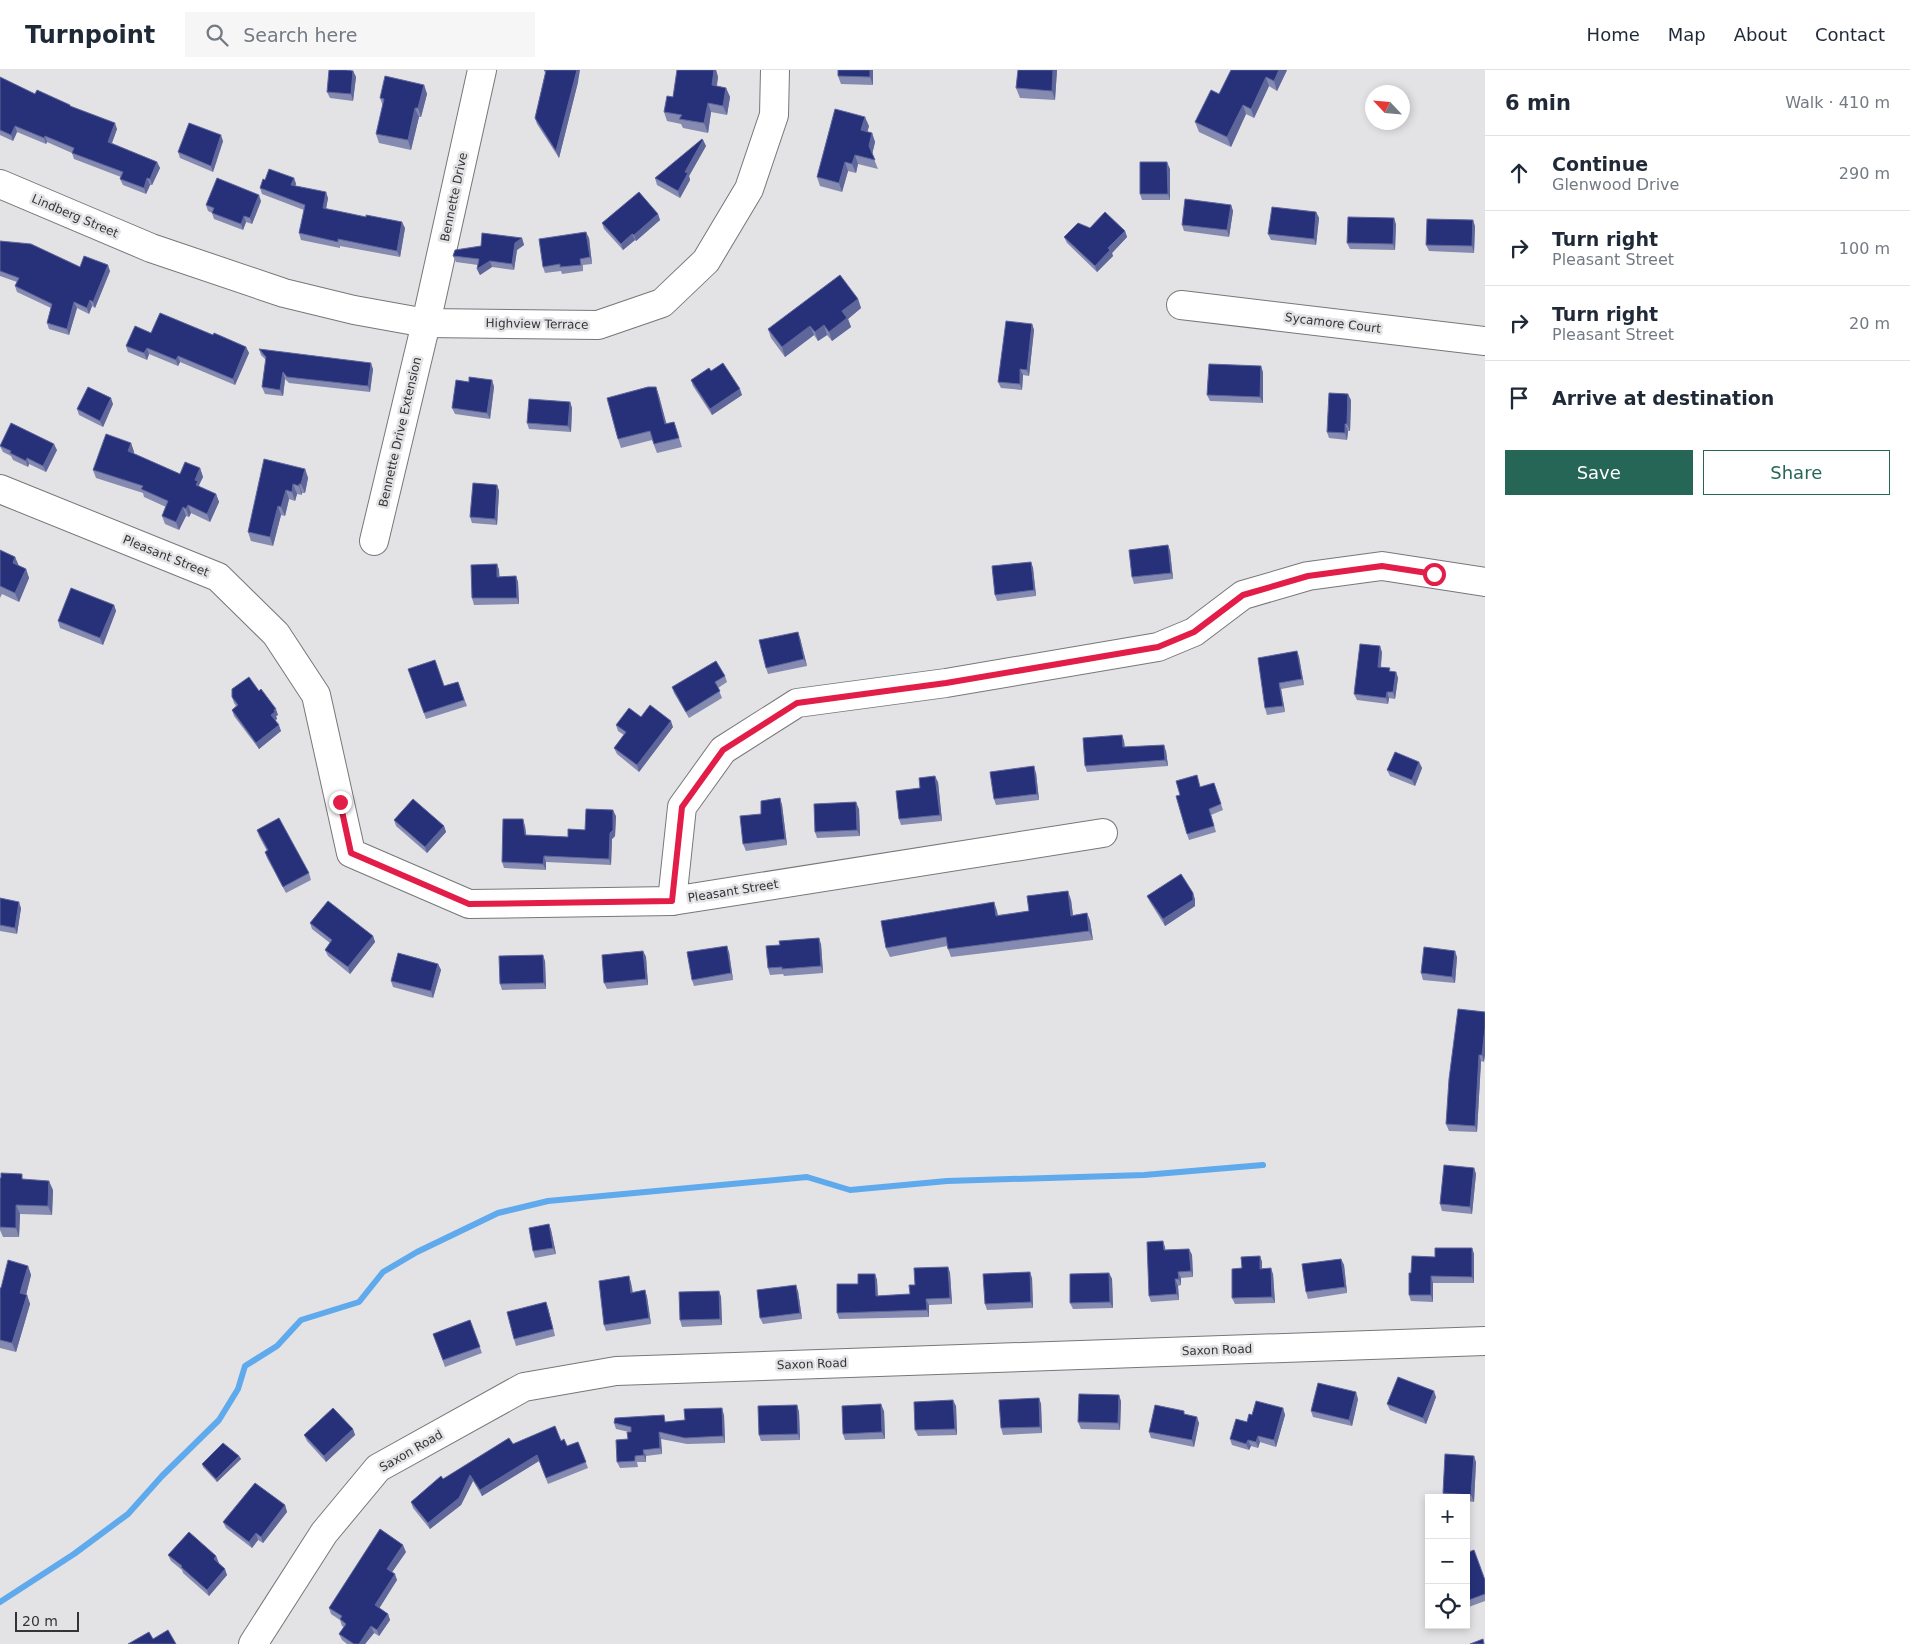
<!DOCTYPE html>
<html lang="en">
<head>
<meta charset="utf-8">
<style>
  :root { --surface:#fff; --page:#f6f6f7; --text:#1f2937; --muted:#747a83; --line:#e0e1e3; --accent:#256656 }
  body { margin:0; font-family:"DejaVu Sans",sans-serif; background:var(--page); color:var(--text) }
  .controls { position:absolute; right:15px; bottom:15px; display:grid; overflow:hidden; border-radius:0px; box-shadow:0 2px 8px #0003 }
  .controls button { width:45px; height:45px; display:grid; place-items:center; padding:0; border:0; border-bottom:1px solid var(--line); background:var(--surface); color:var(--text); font:25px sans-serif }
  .compass { position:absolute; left:1365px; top:15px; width:45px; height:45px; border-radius:50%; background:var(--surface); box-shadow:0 2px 8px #0003; rotate:296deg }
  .scale { position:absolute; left:15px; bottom:12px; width:64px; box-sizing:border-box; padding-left:5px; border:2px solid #343335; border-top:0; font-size:14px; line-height:18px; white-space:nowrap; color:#343335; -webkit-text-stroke:4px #e3e2e5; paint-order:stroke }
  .stop { position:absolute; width:15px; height:15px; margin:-11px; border:4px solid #e11d48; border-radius:50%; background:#fff }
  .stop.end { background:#e11d48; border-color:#fff; box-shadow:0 1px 5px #0008 }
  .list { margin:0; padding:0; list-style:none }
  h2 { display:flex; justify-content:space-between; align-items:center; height:65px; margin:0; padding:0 20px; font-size:21px }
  h2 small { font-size:16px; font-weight:400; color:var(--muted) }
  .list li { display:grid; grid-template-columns:32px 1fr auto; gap:15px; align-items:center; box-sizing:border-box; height:75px; padding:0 20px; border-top:1px solid var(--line) }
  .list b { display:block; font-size:19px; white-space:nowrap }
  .list p { margin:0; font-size:16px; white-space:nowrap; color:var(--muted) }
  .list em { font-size:16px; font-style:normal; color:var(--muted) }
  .actions { display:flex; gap:10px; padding:15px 20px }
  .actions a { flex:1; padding:11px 0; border:1px solid var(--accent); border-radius:0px; text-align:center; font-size:18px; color:var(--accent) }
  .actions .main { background:var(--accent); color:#fff }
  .icon { flex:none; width:28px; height:28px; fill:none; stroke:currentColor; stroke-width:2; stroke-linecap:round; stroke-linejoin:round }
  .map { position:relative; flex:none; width:1485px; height:1574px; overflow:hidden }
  header { display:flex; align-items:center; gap:30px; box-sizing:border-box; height:70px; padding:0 25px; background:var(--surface); border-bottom:1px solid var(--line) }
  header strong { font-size:24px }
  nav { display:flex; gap:28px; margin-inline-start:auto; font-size:18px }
  .search { width:350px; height:45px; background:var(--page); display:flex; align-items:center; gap:12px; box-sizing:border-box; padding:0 18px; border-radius:0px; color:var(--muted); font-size:19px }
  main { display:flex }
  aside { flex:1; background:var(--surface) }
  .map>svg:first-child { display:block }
</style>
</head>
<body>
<header>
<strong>Turnpoint</strong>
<div class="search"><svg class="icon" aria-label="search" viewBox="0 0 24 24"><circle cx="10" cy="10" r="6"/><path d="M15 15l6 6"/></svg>Search here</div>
<nav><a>Home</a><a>Map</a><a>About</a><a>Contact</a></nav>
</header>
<main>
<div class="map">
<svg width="1485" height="1574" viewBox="0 0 1485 1574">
  <rect width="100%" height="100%" fill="#e3e2e5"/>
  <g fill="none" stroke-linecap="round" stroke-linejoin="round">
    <path stroke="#5fa9ed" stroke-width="6" d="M0,1532L74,1484L128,1444L162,1406L219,1350L238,1319L245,1296L277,1276L301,1250L359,1232L383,1202L417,1182L498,1143L548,1131L807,1107L850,1120L947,1111L1144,1105L1263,1095"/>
    <g stroke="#777679" stroke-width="30">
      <g id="minor">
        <path d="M0,114L151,178L284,223L354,240L426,253L598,255L662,233L706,191L749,119L774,45L775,0"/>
        <path d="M1181,235L1485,271"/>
        <path d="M0,419L218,507L276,564L316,625L351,783L469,834L672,831L1103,763"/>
        <path d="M374,471L426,253L482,0"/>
        <path d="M672,831L682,737L723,680L797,633L946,613L1158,577L1194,562L1243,525L1308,506L1382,496L1485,512"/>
        <path d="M253,1574L324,1463L378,1398L524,1317L616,1301L1485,1271"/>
      </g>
    </g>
    <use href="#minor" stroke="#fff" stroke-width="28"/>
  </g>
  <g fill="#858ab0">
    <path d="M544,0L578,12L559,88L537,54L535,48L545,3Z"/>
    <path d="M677,0H716L718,7L717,16L726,18L730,27L727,45L711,42L708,63L683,58L681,54L667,51L664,42L673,27Z"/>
    <path d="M838,0H873V15L841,14L838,6Z"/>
    <path d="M1018,0H1057L1055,30L1020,28L1016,18Z"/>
    <path d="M1287,0L1277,21L1269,16L1254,48L1246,44L1231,77L1199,62L1195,52L1219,24Z"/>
    <path d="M353,1L356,7L353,31L330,28L327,22Z"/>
    <path d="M0,7L35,24L71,37L117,59L112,73L157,92L160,98L152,115H150L146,124L123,115L120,109L121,107L74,89L72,83L47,72L46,74L17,62L13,71L0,65Z"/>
    <path d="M424,15L427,24L421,47H419L411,80L379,73L376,64L383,36L380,28Z"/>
    <path d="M869,56L867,62L872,63L875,72L872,84L878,99L858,94L856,103L848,101L842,122L820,116L817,107Z"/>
    <path d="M703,70L706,76L689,106L690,110L680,128L657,115L655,108Z"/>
    <path d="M223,71L213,102L180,88L178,82Z"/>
    <path d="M1170,99V130H1142L1140,124Z"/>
    <path d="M294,108L296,114L295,116L328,128L326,139L405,158L400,187L340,176V178L301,170L299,163L304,140L262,124L260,118L265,110Z"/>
    <path d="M261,131L252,154L246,152L243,160L214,149L212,143L208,141L206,135Z"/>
    <path d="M1231,135L1233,141L1229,167L1184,161L1182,155Z"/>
    <path d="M1316,142L1319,148L1316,175L1271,170L1268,164Z"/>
    <path d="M658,144L660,150L636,171L635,170L623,180L604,159L602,153Z"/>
    <path d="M1396,154L1395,180L1350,179L1347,173Z"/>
    <path d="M1475,156L1474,183L1429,181L1426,175Z"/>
    <path d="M1090,158L1125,161L1127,167L1112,183L1113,186L1097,202L1067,173L1064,167Z"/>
    <path d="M522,168L524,175L517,180L514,200L492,197L480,205L477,199L478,195L456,192L453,186L481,176Z"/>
    <path d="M589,168L592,194L583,195V201L562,204L561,201L545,203L543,197Z"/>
    <path d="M0,171L80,197L110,201L95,238L92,236L89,244L77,238L69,265L49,259L47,253L51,238L17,222L15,216L17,212L0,206Z"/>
    <path d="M858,229L861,238L848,249L851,257L832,271L827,265L818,271L814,265L785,287L771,268L768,259Z"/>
    <path d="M1032,254L1034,260L1029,306L1023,305L1022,320L1001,318L998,312Z"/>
    <path d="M151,263L213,265L246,277L249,283L235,315L180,292L178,296L149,284L147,290L128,282L126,276Z"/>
    <path d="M259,279L373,299L370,322L289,313L285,309L283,326L265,324L262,317L266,290L261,285Z"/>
    <path d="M711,301L742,325L712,345L693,316L691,310Z"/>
    <path d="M1263,302V333L1210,331L1207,325Z"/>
    <path d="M492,310L494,317L490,349L455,344L452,338L469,312Z"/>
    <path d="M656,317L659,326L666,354L674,352L682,377L657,383L652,370L621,378L618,369Z"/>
    <path d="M1351,330L1350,361H1348L1347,370L1329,368L1327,362Z"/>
    <path d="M570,332L572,338L571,362L529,359L527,353Z"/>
    <path d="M113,334L103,357L79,345L77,339Z"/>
    <path d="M131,373L134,382V384L180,404L200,398L203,407L199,415V417L216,424L219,432L210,452L191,443L189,447L186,446L179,460L165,454L162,446L166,437L144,427L143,423L96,408L93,400Z"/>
    <path d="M0,376L57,380L46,402L29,394L28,397L13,390L11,386L3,382Z"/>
    <path d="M305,399L308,408L305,423H302V425L297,424L295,431L289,429L285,446L281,445L273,476L251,471L248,462Z"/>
    <path d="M497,415L499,421L497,455L472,453L470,447Z"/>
    <path d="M1168,475L1170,481L1173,509L1134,514L1132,507Z"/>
    <path d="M0,480L15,487L18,495L26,499L29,508L19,532L2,524L0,528Z"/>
    <path d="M1031,492L1033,498L1036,526L997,531L995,525Z"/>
    <path d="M497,494L499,500V507L516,506L518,512L519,534L474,535L472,528Z"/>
    <path d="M114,535L116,541L103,575L60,558L58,551Z"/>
    <path d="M800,568L807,596L768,604L766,598Z"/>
    <path d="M1297,581L1299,587L1304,615L1281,619L1285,642L1267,645L1265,638Z"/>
    <path d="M1382,582L1381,597L1391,602H1396L1398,608L1395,629L1389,628L1388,634L1357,630L1354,624Z"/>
    <path d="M408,599L444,616L458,612L467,636L426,649Z"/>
    <path d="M725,606L727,612L718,618L722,628L689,648L674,623L672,617Z"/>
    <path d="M232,627L278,645L276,646L277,649L275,650L281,661L259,679L234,646L232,640L236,636L234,633Z"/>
    <path d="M641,647L673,657L639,702L617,684L614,678L624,665L618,661L616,655Z"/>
    <path d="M1122,665L1124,671L1125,677L1166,681L1168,696L1087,702L1085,696Z"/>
    <path d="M1419,692L1422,698L1415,716L1390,706L1387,700Z"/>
    <path d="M1036,703L1039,730L996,735L994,729Z"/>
    <path d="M938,712L942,751L901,755L899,749L920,718Z"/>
    <path d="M1214,713L1223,740L1211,745L1216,762L1189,770L1187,764L1201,717Z"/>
    <path d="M780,728L782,735L787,775L746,781L743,774L761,744Z"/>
    <path d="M859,739L860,766L817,768L815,762Z"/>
    <path d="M616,746L615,766L612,769L611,795L546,792V800L504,798L502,792L525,756L526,765L568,767Z"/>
    <path d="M394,750L444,756L446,762L427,783L396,756Z"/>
    <path d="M257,760L309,803L311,810L286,823L267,788L265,782L267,781L259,766Z"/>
    <path d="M1147,826L1195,829V836L1165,856L1150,832Z"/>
    <path d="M0,828L21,838L17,864L0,861Z"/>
    <path d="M1071,830L1073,845L1087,843L1090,851L1093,870L951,887L947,876L890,887L886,878L994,832L998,845L1029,841Z"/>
    <path d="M310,853L373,866L375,872L350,904L328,886L325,880L330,873L312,859Z"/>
    <path d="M821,874L823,903L784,906L783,904L770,905L768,898Z"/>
    <path d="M643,881L646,887L648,915L607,919L604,913Z"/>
    <path d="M729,882L733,910L694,916L692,910Z"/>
    <path d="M1457,887L1455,913L1423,910L1421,903Z"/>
    <path d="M545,891L546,919L502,920L500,914Z"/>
    <path d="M438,894L441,900L433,928L393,917L391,911Z"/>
    <path d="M1485,942L1484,992L1481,991L1477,1062L1449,1061L1446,1054Z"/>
    <path d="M1474,1098L1476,1104L1472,1144L1442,1141L1440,1134Z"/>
    <path d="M0,1108L24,1109L53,1120L52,1145L20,1144L19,1167H3L0,1160Z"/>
    <path d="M549,1154L551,1160L556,1184L535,1188L533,1181Z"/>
    <path d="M1165,1177V1180L1189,1179L1192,1185L1193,1207L1181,1208V1215L1178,1216L1179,1230L1151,1232L1149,1226Z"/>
    <path d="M1472,1178L1474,1184V1213H1433V1232L1411,1231L1409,1225L1411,1203L1435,1187Z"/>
    <path d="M1260,1186L1262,1192V1198L1273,1204L1275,1233L1235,1234L1232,1228L1242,1198Z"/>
    <path d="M1341,1189L1344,1195L1347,1223L1308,1229L1306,1222Z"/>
    <path d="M28,1196L31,1205L26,1225H27L30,1234L16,1282L0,1278V1218Z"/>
    <path d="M948,1197L950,1203L952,1234L929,1235V1247L839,1249L837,1243L858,1214L875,1204L877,1210L878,1226L910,1224L915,1215Z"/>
    <path d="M1109,1203L1112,1209L1113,1238L1073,1239L1070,1233Z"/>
    <path d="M629,1206L631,1213L633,1222L645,1220L647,1227L651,1254L606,1261L604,1255Z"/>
    <path d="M1032,1208L1033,1238L987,1240L985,1234Z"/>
    <path d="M719,1221L721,1227L722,1255L682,1257L680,1250Z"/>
    <path d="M798,1221L802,1249L763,1254L760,1248Z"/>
    <path d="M548,1238L555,1266L516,1276L514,1269Z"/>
    <path d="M470,1250L482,1283L445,1297L433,1264Z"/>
    <path d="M1436,1327L1426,1354L1390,1340L1387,1334Z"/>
    <path d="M1039,1328L1041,1334L1042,1363L1003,1365L1001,1358Z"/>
    <path d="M1358,1329L1352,1356L1313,1347L1311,1341Z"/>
    <path d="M1121,1331L1120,1360L1081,1359L1078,1352Z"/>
    <path d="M797,1335L799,1342L800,1370L761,1371L759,1365Z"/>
    <path d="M956,1336L957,1365L918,1366L915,1360Z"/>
    <path d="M1283,1338L1285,1345L1276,1377L1260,1372L1258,1378L1251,1376L1249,1380L1232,1375L1230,1369L1247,1352L1252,1345Z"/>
    <path d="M884,1341L885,1369L845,1370L843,1364Z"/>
    <path d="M1186,1344L1199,1353L1194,1377L1151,1368L1149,1362Z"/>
    <path d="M724,1345L725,1373L687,1374L661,1369L662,1384L646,1386V1392H637L638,1397L620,1398L617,1392L628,1369L629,1362L616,1359L614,1353L666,1352Z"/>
    <path d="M353,1359L355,1365L326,1392L307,1371L304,1365Z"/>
    <path d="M561,1371L567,1376L578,1372L588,1398L548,1414L539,1391L482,1426L473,1411L461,1435L430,1459L413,1438L411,1432L443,1409L513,1374Z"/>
    <path d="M239,1386L241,1389L217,1412L203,1397L202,1394Z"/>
    <path d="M1476,1392L1474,1432L1466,1431V1428H1444L1443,1423Z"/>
    <path d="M285,1435L287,1442L263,1473L258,1470L252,1478L226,1458L223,1452Z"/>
    <path d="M406,1482L392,1502L397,1510L379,1538L388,1544L390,1550L379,1566L374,1563L365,1574H347L342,1570L339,1564L344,1557L342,1556L340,1550L331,1544L329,1538Z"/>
    <path d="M1466,1483L1485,1510V1531L1466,1538Z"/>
    <path d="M168,1485L216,1486L218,1493L227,1505L209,1526L183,1503L182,1500L171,1491Z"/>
  </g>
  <g fill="#5f669a">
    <path d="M577,0H580L578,12L559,88L556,81Z"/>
    <path d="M714,0H716L718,7L715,24L712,15Z"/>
    <path d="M870,0H873V15L870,7Z"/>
    <path d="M1053,0H1057L1055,30L1052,21Z"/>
    <path d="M1279,0H1287L1277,21L1274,11Z"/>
    <path d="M353,1L356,7L353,31L351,24Z"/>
    <path d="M1266,7L1269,16L1254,48L1251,39Z"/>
    <path d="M424,15L427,24L421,47L418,38Z"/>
    <path d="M726,18L730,27L727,45L723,36Z"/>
    <path d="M708,33L711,42L708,63L704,53Z"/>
    <path d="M1243,35L1246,44L1231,77L1227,67Z"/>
    <path d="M415,38L419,47L411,80L408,70Z"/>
    <path d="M865,47L869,56L865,70L861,60Z"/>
    <path d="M115,53L117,59L110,78L108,72Z"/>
    <path d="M15,56L17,62L13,71L11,65Z"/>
    <path d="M872,63L875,72L872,85L869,76Z"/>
    <path d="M221,65L223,71L213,102L211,96Z"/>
    <path d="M45,66L47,72L46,74L44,68Z"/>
    <path d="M703,70L706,76L689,106L690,110L680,128L678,121L685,102Z"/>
    <path d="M855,85L858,94L856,103L852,94Z"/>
    <path d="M157,92L160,98L152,115L150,109Z"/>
    <path d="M845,92L848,101L842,122L839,113Z"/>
    <path d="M1167,92L1170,99V130L1168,124Z"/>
    <path d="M147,108L150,115L146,124L144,118Z"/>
    <path d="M294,108L296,114L293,121L291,115Z"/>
    <path d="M326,122L328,128L325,144L323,138Z"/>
    <path d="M259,125L261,131L252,154L250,148Z"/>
    <path d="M1231,135L1233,141L1229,167L1227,160Z"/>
    <path d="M1316,142L1319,148L1316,175L1314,169Z"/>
    <path d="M658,144L660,150L636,171L634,165Z"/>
    <path d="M244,146L246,152L243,160L241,154Z"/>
    <path d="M1394,148L1396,154L1395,180L1393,174Z"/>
    <path d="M1473,150L1475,156L1474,183L1472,176Z"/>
    <path d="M402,152L405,158L400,187L397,181Z"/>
    <path d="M1125,161L1127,167L1112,183L1113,186L1097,202L1095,196L1108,178Z"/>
    <path d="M586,162L589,168L592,194L590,187Z"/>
    <path d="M632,164L635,170L623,180L621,174Z"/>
    <path d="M522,168L524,175L517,180L514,200L512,194L515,173Z"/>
    <path d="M490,191L492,197L480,205L477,199Z"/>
    <path d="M108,195L110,201L95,238L93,232Z"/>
    <path d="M858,229L861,238L848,249L851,257L832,271L829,262L842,241Z"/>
    <path d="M90,230L92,236L89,244L87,238Z"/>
    <path d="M74,232L77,238L69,265L67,259Z"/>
    <path d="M1032,254L1034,260L1029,306L1027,300Z"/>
    <path d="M824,255L827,265L818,271L815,262Z"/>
    <path d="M810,256L814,265L785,287L782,277Z"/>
    <path d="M246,277L249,283L235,315L233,309Z"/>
    <path d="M147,278L149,284L147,290L144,283Z"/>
    <path d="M178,286L180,292L178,296L176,290Z"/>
    <path d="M371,293L373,299L370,322L368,316Z"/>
    <path d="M1261,296L1263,302V333L1260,327Z"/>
    <path d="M1020,299L1023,305L1022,320L1020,314Z"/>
    <path d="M283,302L285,309L283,326L280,320Z"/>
    <path d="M492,310L494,317L490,349L487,343Z"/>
    <path d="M656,317L659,326L669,363L665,354Z"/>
    <path d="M740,319L742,325L712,345L710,339Z"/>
    <path d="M1348,324L1351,330L1350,361L1347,354Z"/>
    <path d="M111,328L113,334L103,357L100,351Z"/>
    <path d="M570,332L572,338L571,362L568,356Z"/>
    <path d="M1345,354L1348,361L1347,370L1345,363Z"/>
    <path d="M131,373L134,382L131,390L128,381Z"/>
    <path d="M54,374L57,380L46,402L43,396Z"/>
    <path d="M27,388L29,394L28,397L26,391Z"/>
    <path d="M200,398L203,407L199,415L201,420L199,423L195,410Z"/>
    <path d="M305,399L308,408L305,423L301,414Z"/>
    <path d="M293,414L297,424L295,431L292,422Z"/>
    <path d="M299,414L302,423V425L299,416Z"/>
    <path d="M497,415L499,421L497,455L495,449Z"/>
    <path d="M286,420L289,429L285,446L281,437Z"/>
    <path d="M216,424L219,432L210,452L207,444Z"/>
    <path d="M188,435L191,443L189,447L186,439Z"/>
    <path d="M278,436L281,445L273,476L270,467Z"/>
    <path d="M183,437L186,446L179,460L176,452Z"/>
    <path d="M1168,475L1170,481L1173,509L1171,503Z"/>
    <path d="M15,487L19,496L13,493Z"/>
    <path d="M1031,492L1033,498L1036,526L1034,520Z"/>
    <path d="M497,494L499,500L500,513L497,507Z"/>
    <path d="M26,499L29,508L19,532L15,523Z"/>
    <path d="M516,506L518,512L519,534L517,528Z"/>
    <path d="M114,535L116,541L103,575L100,568Z"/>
    <path d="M798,562L800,568L807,596L804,589Z"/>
    <path d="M1380,576L1382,582L1380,603L1378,597Z"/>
    <path d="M1297,581L1299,587L1304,615L1302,609Z"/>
    <path d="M1396,602L1398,608L1395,629L1393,622Z"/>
    <path d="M1279,613L1281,619L1285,642L1283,636Z"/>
    <path d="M1387,622L1389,628L1388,634L1386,628Z"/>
    <path d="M276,639L278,645L276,646L277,649L274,651L271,645L274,640Z"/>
    <path d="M671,651L673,657L639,702L637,695Z"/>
    <path d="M279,655L281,661L259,679L256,673Z"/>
    <path d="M1122,665L1124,671L1125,683L1123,677Z"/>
    <path d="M1164,675L1166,681L1168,696L1165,690Z"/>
    <path d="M1419,692L1422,698L1415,716L1412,710Z"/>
    <path d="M1034,696L1036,703L1039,730L1037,724Z"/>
    <path d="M935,706L938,712L942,751L940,745Z"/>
    <path d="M780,728L782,735L787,775L785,769Z"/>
    <path d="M856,732L859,739L860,766L857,760Z"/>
    <path d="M613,740L616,746L615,766L612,769L611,795L609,789L610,763Z"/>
    <path d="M523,749L525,756L527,771L525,765Z"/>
    <path d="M444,756L446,762L427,783L425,777Z"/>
    <path d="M544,786L546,792V800L543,794Z"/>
    <path d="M1068,821L1071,830L1074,854L1071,846Z"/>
    <path d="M1193,823L1195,829V836L1165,856L1163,849Z"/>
    <path d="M19,832L21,838L17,864L15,858Z"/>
    <path d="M994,832L997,841L999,854L996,846Z"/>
    <path d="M1087,843L1090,851L1093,870L1089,861Z"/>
    <path d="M373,866L375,872L350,904L348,897Z"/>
    <path d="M819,868L821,874L823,903L821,896Z"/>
    <path d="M727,876L729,882L733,910L731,903Z"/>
    <path d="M643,881L646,887L648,915L646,909Z"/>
    <path d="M1455,881L1457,887L1455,913L1452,907Z"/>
    <path d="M543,885L545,891L546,919L544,913Z"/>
    <path d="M438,894L441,900L433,928L431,921Z"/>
    <path d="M1485,958V986L1484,992L1482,985Z"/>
    <path d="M1479,985L1481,991L1477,1062L1475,1056Z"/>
    <path d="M1474,1098L1476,1104L1472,1144L1470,1137Z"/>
    <path d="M49,1111L53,1120L52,1145L48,1136Z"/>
    <path d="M16,1135L20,1144L19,1167L16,1158Z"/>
    <path d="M549,1154L551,1160L556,1184L553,1178Z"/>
    <path d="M1163,1171L1165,1177L1166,1186L1164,1180Z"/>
    <path d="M1472,1178L1474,1184V1213L1472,1207Z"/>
    <path d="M1189,1179L1192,1185L1193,1207L1191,1201Z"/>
    <path d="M1260,1186L1262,1192V1205L1260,1199Z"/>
    <path d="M1341,1189L1344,1195L1347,1223L1345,1217Z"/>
    <path d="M28,1196L31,1205L24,1233L20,1223Z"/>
    <path d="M948,1197L950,1203L952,1234L950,1228Z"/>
    <path d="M1271,1198L1273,1204L1275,1233L1272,1227Z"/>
    <path d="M1030,1202L1032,1208L1033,1238L1031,1232Z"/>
    <path d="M1178,1202L1181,1208V1215L1179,1209Z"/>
    <path d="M1109,1203L1112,1209L1113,1238L1110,1232Z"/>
    <path d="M875,1204L877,1210L878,1233L876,1226Z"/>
    <path d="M629,1206L631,1213L633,1229L631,1223Z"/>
    <path d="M1431,1206L1433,1213V1232L1431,1225Z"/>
    <path d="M1175,1209L1178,1216L1179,1230L1177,1224Z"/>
    <path d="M796,1215L798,1221L802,1249L800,1243Z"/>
    <path d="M645,1220L647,1227L651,1254L649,1248Z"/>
    <path d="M719,1221L721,1227L722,1255L720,1249Z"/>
    <path d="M27,1225L30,1234L16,1282L12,1273Z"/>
    <path d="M926,1229L929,1235V1247L927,1240Z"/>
    <path d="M546,1232L548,1238L555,1266L553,1259Z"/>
    <path d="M1434,1321L1436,1327L1426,1354L1423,1348Z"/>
    <path d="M1356,1322L1358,1329L1352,1356L1349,1350Z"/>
    <path d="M1119,1325L1121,1331L1120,1360L1118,1353Z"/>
    <path d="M1039,1328L1041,1334L1042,1363L1040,1357Z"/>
    <path d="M953,1330L956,1336L957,1365L955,1359Z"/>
    <path d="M881,1334L884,1341L885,1369L882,1362Z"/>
    <path d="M797,1335L799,1342L800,1370L798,1364Z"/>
    <path d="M722,1338L724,1345L725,1373L723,1366Z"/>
    <path d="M1283,1338L1285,1345L1276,1377L1274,1370Z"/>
    <path d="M1197,1347L1199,1353L1194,1377L1192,1370Z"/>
    <path d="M353,1359L355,1365L326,1392L324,1386Z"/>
    <path d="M659,1362L661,1369L662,1384L660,1378Z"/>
    <path d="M1258,1366L1260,1372L1258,1378L1256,1372Z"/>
    <path d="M1248,1370L1251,1376L1249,1380L1246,1374Z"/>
    <path d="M643,1380L646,1386V1392L644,1385Z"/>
    <path d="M537,1385L539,1391L482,1426L480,1420Z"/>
    <path d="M239,1386L241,1389L217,1412L216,1409Z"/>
    <path d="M1474,1386L1476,1392L1474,1432L1471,1425Z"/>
    <path d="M470,1405L473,1411L461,1435L430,1459L428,1453Z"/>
    <path d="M285,1435L287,1442L263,1473L261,1467Z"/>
    <path d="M256,1463L258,1470L252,1478L249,1472Z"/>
    <path d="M403,1475L406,1482L390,1505L387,1499Z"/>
    <path d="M216,1486L219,1493L216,1495L214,1489Z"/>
    <path d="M225,1499L227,1505L209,1526L207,1520Z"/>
    <path d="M395,1504L397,1510L377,1542L375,1535Z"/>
    <path d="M388,1544L390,1550L379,1566L377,1560Z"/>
    <path d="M371,1556L374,1563L365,1574H359Z"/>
  </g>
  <g fill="#27317a" stroke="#5f669a">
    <path d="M329,0H346L353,1L351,24L327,22Z"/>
    <path d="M544,0H577L556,81L535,48L546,1Z"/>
    <path d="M677,0H714L712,15L726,18L723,36L708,33L704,53L679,49L682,45L664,42L667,26L673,27Z"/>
    <path d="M838,0H870V7L838,6Z"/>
    <path d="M1018,0H1053L1052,21L1016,18Z"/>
    <path d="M1231,0H1279L1274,11L1266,7L1251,39L1243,35L1227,67L1195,52L1211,20L1219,24Z"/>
    <path d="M385,6L424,15L418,38H415L408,70L376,64L384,29L380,28Z"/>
    <path d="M0,7L35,24L37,20L70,35V36L115,53L108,72L157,92L150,109L147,108L144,118L120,109L123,102L72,83L74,78L45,66L44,68L15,56L11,65L0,60Z"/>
    <path d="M835,39L865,47L861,60L872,63L869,76L875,90L855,85L852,94L845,92L839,113L817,107Z"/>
    <path d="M189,53L221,65L211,96L178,82Z"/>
    <path d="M702,69L703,70L685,102L688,103L678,121L655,108Z"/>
    <path d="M1140,92H1167L1168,124H1140Z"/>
    <path d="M269,99L294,108L291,115L326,122L323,138L366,147V145L402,152L397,181L338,169V172L299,163L305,135L260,118L263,109L265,110Z"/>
    <path d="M217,108L259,125L250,148L244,146L241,154L212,143L214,138L206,135Z"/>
    <path d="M639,122L658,144L634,165L632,164L621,174L602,153Z"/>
    <path d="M1185,129L1231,135L1227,160L1182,155Z"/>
    <path d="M1272,137L1316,142L1314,169L1268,164Z"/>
    <path d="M1105,142L1125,161L1108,178L1110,180L1095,196L1064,167L1078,153L1090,158Z"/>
    <path d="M1348,147L1394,148L1393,174L1347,173Z"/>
    <path d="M1427,149L1473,150L1472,176L1426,175Z"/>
    <path d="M586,162L590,187L580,189L581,195L560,197V194L543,197L539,169Z"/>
    <path d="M482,163L522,168L515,173L512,194L490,191L477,199L479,189L453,186L455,180L481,176Z"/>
    <path d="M0,171L31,174L80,197L84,186L108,195L93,232L90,230L87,238L74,232L67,259L47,253L52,234L15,216L19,208L0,201Z"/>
    <path d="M840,205L858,229L842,241L847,248L829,262L824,255L815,262L810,256L782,277L768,259Z"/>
    <path d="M160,243L213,265L214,263L246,277L233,309L178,286L176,290L147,278L144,283L126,276L135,256L151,263Z"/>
    <path d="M1006,251L1032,254L1027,300L1020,299V314L998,312Z"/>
    <path d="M259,279L371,293L368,316L287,307L283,302L280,320L262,317L266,287Z"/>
    <path d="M723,293L740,319L710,339L691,310L709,298L711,301Z"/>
    <path d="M1209,294L1261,296L1260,327L1207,325Z"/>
    <path d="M469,307L492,310L487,343L452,338L456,310L469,312Z"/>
    <path d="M88,317L111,328L100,351L77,339Z"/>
    <path d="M648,317H656L665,354L674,352L679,368L654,374L650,361L618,369L607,328Z"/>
    <path d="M1329,323L1348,324L1347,354H1345V363L1327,362Z"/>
    <path d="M529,329L570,332L568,356L527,353Z"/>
    <path d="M11,353L54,374L43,396L27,388L26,391L10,383L11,381L0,376Z"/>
    <path d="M106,364L131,373L128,381L180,404L185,392L200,398L195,410L198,411L196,415L216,424L207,444L188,435L186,439L183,437L176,452L162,446L168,431L141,419L143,416L93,400Z"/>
    <path d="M264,389L305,399L301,414H299V416L293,414L292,422L286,420L281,437L278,436L270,467L248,462Z"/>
    <path d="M473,413L497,415L495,449L470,447Z"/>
    <path d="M1168,475L1171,503L1132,507L1129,480Z"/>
    <path d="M0,480L15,487L13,493L26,499L15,523L0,516Z"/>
    <path d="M1031,492L1034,520L995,525L992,496Z"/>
    <path d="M497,494V507L516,506L517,528H472L471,495Z"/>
    <path d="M71,518L114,535L100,568L58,551Z"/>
    <path d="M798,562L804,589L766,598L759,570Z"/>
    <path d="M1360,574L1380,576L1378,597L1390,598L1389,601L1396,602L1393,622H1387L1386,628L1354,624Z"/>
    <path d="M1297,581L1302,609L1279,613L1283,636L1265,638L1258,588Z"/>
    <path d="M435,590L444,616L458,612L464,630L424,643L408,599Z"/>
    <path d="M716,591L725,606L715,612L720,621L686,642L672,617Z"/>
    <path d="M249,607L259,621L261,619L276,639L274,640L275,642L271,645L279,655L256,673L232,640L238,635L232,627V619Z"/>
    <path d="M650,635L671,651L637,695L614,678L626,662L616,655L629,638L641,647Z"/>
    <path d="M1122,665L1123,677L1164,675L1165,690L1085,696L1083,668Z"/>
    <path d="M1395,682L1419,692L1412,710L1387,700Z"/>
    <path d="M1034,696L1037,724L994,729L990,702Z"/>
    <path d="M1197,705L1200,717L1214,713L1221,734L1209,739L1214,756L1187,764L1176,726L1180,725L1176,711Z"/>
    <path d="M935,706L940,745L899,749L896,721L920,718L919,708Z"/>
    <path d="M780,728L785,769L743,774L740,746L761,744V731Z"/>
    <path d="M413,729L444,756L425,777L394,750Z"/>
    <path d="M856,732L857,760L815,762L814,734Z"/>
    <path d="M586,739L613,740V760L610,763L609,789L544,786L543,794L502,792L503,749H523L525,765L568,767V759L585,760Z"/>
    <path d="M279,748L309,803L283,817L265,782L268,780L257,760Z"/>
    <path d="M1181,804L1193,823V830L1163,849L1147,826Z"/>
    <path d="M1068,821L1071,846L1087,843L1089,861L948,879L946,867L886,878L881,851L994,832L996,846L1029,841L1027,826Z"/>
    <path d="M0,828L19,832L15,858L0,855Z"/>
    <path d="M328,831L373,866L348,897L325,880L332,870L310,853Z"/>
    <path d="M819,868L821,896L782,899V897L768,898L766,876L780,875L779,871Z"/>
    <path d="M727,876L731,903L692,910L687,882Z"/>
    <path d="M1424,877L1455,881L1452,907L1421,903Z"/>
    <path d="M643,881L646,909L604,913L602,885Z"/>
    <path d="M398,883L438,894L431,921L391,911Z"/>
    <path d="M543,885L544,913L500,914L499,886Z"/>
    <path d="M1458,939L1485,942V958L1482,985H1479L1475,1056L1446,1054L1449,1009Z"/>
    <path d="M1444,1095L1474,1098L1470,1137L1440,1134Z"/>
    <path d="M1,1103L22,1104V1109L49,1111L48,1136L16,1135V1158L0,1157V1108H1Z"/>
    <path d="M549,1154L553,1178L533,1181L529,1158Z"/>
    <path d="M1163,1171L1164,1180L1189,1179L1191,1201L1178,1202L1179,1209H1175L1177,1224L1149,1226L1147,1172Z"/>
    <path d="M1435,1178H1472V1207L1431,1206V1225H1409V1203H1411L1412,1186L1435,1187Z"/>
    <path d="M1260,1186V1199L1271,1198L1272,1227L1232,1228V1199L1242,1198L1241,1187Z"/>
    <path d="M1341,1189L1345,1217L1306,1222L1302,1194Z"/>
    <path d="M8,1190L28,1196L20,1223L27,1225L12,1273L0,1270V1218H1Z"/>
    <path d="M948,1197L950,1228L926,1229L927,1240L837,1243V1214H858V1204H875L876,1226L910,1224L909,1215H915L914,1198Z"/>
    <path d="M1030,1202L1031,1232L985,1234L983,1204Z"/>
    <path d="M1109,1203L1110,1232L1070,1233V1204Z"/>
    <path d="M629,1206L631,1223L645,1220L649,1248L604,1255L599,1211Z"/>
    <path d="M796,1215L800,1243L760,1248L757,1220Z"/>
    <path d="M719,1221L720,1249L680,1250L679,1222Z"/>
    <path d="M546,1232L553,1259L514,1269L507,1242Z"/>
    <path d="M470,1250L480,1277L443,1290L433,1264Z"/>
    <path d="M1398,1307L1434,1321L1423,1348L1387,1334Z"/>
    <path d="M1318,1313L1356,1322L1349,1350L1311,1341Z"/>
    <path d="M1079,1324L1119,1325L1118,1353L1078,1352Z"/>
    <path d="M1039,1328L1040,1357L1001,1358L999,1330Z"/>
    <path d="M953,1330L955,1359L915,1360L914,1332Z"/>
    <path d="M1256,1331L1283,1338L1274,1370L1258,1366L1256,1372L1248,1370L1246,1374L1230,1369L1236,1349L1247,1352L1249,1344L1252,1345Z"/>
    <path d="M881,1334L882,1362L843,1364L842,1336Z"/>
    <path d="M797,1335L798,1364L759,1365L758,1336Z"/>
    <path d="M1155,1335L1184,1341V1344L1197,1347L1192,1370L1149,1362Z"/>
    <path d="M333,1338L353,1359L324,1386L304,1365Z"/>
    <path d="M722,1338L723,1366L685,1368L659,1362L660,1378L643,1380L644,1385L635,1386V1391L617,1392L616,1370L628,1369L627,1362H631V1357L614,1353L615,1348L664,1345L665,1352L685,1350L684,1339Z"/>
    <path d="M555,1356L561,1371L564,1369L567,1376L578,1372L586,1392L546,1408L537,1385L480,1420L470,1405L459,1428L428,1453L411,1432L441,1406L443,1409L509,1368L513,1374Z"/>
    <path d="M223,1373L239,1386L216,1409L202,1394Z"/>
    <path d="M1445,1384L1474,1386L1471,1425L1443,1423Z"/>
    <path d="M255,1413L285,1435L261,1467L256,1463L249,1472L223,1452Z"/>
    <path d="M380,1459L403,1475L387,1499L395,1504L375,1535L388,1544L377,1560L371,1556L359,1574H354L339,1564L346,1554L340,1549L342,1546L329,1538Z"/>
    <path d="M189,1462L216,1486L214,1489L225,1499L207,1520L181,1497L182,1496L168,1485Z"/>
    <path d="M1474,1480L1485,1510V1524L1466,1531V1483Z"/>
    <path d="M168,1560L176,1574H128L149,1562L153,1569Z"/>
    <path d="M1483,1569L1484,1574H1470Z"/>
  </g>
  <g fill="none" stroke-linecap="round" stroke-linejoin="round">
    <path stroke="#e11d48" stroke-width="6" d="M340,732L351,783L469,834L672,831L682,737L723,680L797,633L946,613L1158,577L1194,562L1243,525L1308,506L1382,496L1434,504"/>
  </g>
  <g text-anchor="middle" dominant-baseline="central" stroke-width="5" stroke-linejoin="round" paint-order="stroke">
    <g font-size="12" fill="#343335" stroke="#e3e2e5">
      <text transform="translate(454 127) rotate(-78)">Bennette Drive</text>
      <text transform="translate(75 146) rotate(23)">Lindberg Street</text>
      <text transform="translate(1333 253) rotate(7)">Sycamore Court</text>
      <text transform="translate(537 254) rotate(1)">Highview Terrace</text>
      <text transform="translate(400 362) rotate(-77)">Bennette Drive Extension</text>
      <text transform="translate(166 486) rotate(22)">Pleasant Street</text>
      <text transform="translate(733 821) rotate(-9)">Pleasant Street</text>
      <text transform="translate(1217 1280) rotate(-2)">Saxon Road</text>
      <text transform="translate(812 1294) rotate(-2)">Saxon Road</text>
      <text transform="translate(411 1381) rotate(-30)">Saxon Road</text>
    </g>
  </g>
</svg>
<div class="controls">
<button>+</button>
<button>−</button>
<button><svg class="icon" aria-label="locate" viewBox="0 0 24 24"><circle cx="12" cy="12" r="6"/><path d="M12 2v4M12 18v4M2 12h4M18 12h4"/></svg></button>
</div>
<svg class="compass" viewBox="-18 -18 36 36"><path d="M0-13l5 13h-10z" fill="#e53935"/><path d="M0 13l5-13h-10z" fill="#747a83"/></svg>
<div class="scale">20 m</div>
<div class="stop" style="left:1434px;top:504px"></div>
<div class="stop end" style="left:340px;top:732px"></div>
</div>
<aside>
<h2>6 min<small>Walk · 410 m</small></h2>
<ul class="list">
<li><svg class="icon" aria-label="ahead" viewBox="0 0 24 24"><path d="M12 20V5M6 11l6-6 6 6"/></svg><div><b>Continue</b><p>Glenwood Drive</p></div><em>290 m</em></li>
<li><svg class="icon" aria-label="right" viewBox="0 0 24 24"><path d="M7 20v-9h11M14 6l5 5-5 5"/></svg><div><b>Turn right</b><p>Pleasant Street</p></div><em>100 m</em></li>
<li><svg class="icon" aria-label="right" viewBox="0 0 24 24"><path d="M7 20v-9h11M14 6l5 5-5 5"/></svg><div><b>Turn right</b><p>Pleasant Street</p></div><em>20 m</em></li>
<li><svg class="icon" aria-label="arrive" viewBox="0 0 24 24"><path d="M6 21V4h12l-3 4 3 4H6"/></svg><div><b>Arrive at destination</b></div></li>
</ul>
<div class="actions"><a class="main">Save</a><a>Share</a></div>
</aside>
</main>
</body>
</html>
